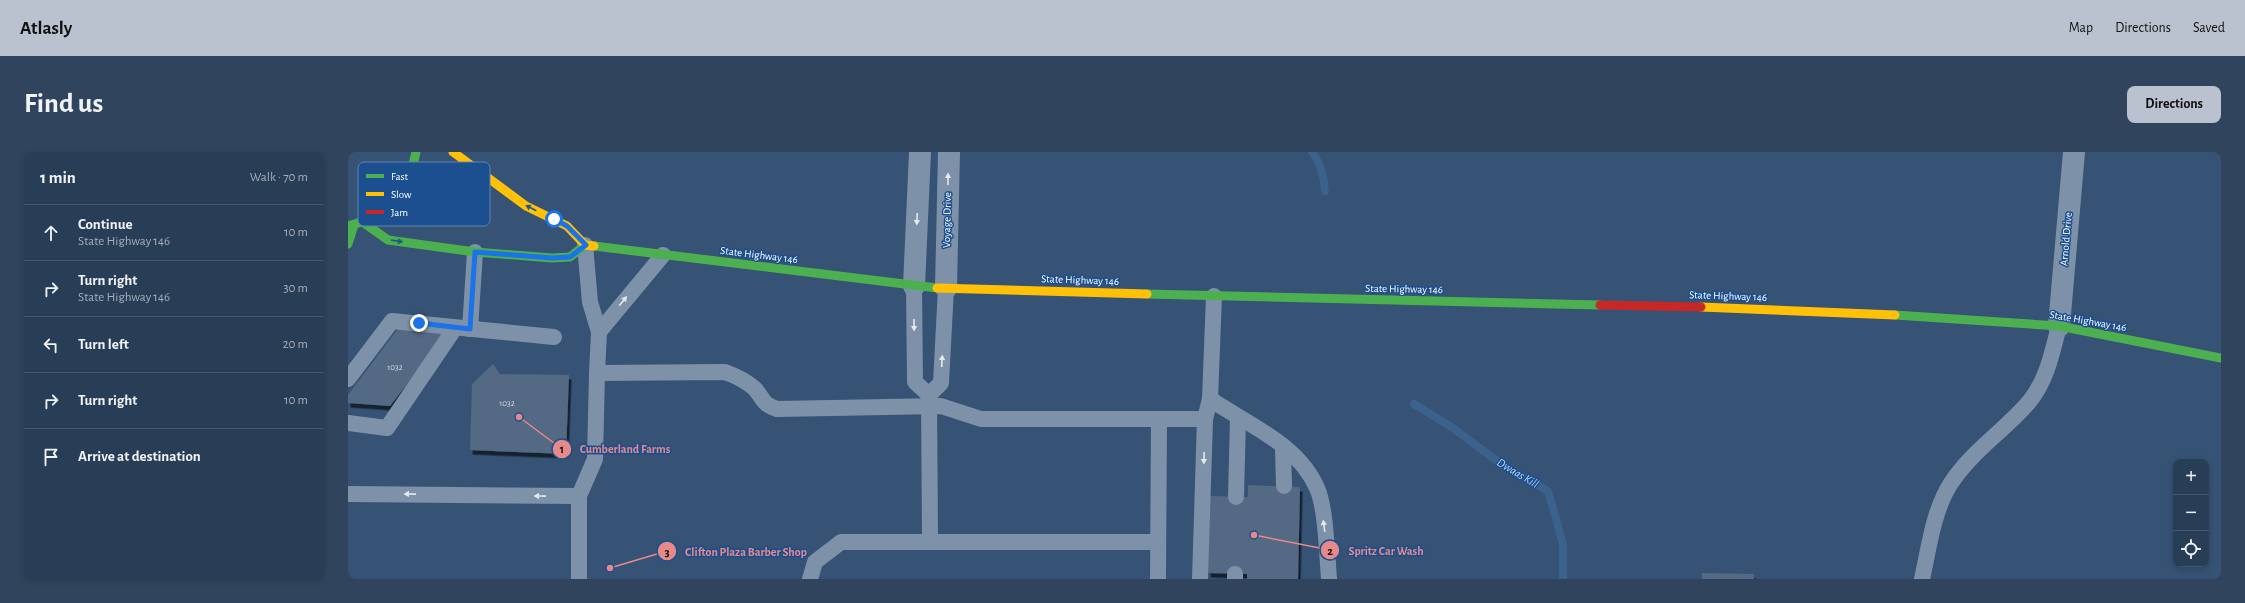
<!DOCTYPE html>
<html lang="en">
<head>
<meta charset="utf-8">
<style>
  :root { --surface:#283e57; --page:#30455d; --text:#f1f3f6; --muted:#a5aeba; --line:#44576d; --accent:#b9c2ce }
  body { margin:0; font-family:"Alegreya Sans",sans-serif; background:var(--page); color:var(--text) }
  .controls { position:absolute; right:12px; bottom:12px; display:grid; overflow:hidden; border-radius:8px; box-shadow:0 2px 6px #0003 }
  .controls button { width:36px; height:36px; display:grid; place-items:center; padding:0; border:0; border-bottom:1px solid var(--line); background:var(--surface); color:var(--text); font:20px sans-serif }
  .stop { position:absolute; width:12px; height:12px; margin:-9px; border:3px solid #1a73e8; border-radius:50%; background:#fff }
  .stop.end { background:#1a73e8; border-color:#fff; box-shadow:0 1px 4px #0008 }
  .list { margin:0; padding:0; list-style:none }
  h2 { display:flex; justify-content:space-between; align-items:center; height:52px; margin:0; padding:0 16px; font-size:17px }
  h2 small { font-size:13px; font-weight:400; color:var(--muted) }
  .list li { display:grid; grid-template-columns:26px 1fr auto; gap:12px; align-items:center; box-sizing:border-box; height:56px; padding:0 16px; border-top:1px solid var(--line) }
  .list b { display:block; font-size:15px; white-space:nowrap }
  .list p { margin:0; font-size:13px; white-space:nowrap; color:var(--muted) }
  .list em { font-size:13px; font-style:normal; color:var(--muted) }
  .icon { flex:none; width:22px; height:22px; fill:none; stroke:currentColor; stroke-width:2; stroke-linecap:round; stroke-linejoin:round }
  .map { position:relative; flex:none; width:1873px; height:427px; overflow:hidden; border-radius:8px }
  header { display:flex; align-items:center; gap:24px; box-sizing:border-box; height:56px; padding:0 20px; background:var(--accent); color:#111 }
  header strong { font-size:19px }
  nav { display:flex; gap:22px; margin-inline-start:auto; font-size:14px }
  .intro { display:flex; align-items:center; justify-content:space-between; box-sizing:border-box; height:96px; padding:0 24px }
  h1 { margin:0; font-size:28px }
  .button { padding:10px 18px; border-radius:8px; background:var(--accent); color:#111; font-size:14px; font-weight:700 }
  main { display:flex; gap:24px; padding:0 24px }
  aside { flex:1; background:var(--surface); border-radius:8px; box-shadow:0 2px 6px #0003 }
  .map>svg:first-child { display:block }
</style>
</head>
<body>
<header>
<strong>Atlasly</strong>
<nav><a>Map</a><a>Directions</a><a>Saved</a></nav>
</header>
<div class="intro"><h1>Find us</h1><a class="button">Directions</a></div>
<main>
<aside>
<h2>1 min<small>Walk · 70 m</small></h2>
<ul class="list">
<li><svg class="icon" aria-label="ahead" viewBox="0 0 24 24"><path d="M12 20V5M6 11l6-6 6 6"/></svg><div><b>Continue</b><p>State Highway 146</p></div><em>10 m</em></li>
<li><svg class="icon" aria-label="right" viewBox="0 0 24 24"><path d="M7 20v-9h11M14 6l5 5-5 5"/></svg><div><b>Turn right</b><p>State Highway 146</p></div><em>30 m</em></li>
<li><svg class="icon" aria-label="left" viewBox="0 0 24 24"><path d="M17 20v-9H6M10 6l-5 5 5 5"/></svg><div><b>Turn left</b></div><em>20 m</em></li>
<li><svg class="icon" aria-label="right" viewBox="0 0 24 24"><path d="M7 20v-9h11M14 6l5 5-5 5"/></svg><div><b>Turn right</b></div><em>10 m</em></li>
<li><svg class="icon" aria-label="arrive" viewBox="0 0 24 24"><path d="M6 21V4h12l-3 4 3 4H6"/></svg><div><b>Arrive at destination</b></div></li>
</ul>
</aside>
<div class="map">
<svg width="1873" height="427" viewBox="0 0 1873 427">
  <defs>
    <filter id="shadow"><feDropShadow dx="2.5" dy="4.5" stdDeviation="0" flood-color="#0009"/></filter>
  </defs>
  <rect width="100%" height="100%" fill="#365274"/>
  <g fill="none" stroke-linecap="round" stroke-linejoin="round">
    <g stroke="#3b618d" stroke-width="8">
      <path d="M964,0C973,11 976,25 977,39"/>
      <path d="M1066,252L1102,274L1156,314L1200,339L1215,392V427"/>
    </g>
  </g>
  <g fill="#526984" filter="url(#shadow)">
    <path d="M52,174L99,181L42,254L0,251V243Z"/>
    <path d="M145,212L152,222L221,223L218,302L122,298L124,232Z"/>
    <path d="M900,333L952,335L950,427H899V422L860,421L862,344L900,345Z"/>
    <path d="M1354,421L1406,422V427H1354Z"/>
  </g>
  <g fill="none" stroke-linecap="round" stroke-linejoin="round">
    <g stroke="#7d92a8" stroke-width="16">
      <path d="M237,93L242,150L251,180L249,221L377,220C388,224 397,228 406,236C416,246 413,252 429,257L593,254L633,267H857L862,247L866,144"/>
      <path d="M566,134L567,230L581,243"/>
      <path d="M122,177L127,100"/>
      <path d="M251,180L315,103"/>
      <path d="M0,227L44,169L206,185"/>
      <path d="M862,247C899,272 950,292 969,336C978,356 979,403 981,427"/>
      <path d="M0,271L39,276L107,176"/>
      <path d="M935,296L936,334"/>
      <path d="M0,342L231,344"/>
      <path d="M888,345L890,266"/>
      <path d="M582,388L581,243L593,231L598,136"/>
      <path d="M231,427V344L247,307L249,221"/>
      <path d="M462,427L467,410L493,390H810"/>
      <path d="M810,427L811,268"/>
      <path d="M852,427L857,267"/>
      <path d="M887,427V422"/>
      <path d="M1574,427C1581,396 1585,359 1603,331C1624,299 1656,279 1681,250C1699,228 1704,201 1711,174"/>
    </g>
    <g stroke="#7d92a8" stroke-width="22">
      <path d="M566,134L572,0"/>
      <path d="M598,136L601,0"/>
      <path d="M1711,174L1726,0"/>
    </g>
    <g stroke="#4caf50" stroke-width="9">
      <path d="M16,71L40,88L127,100L204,106L222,105L237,93"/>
      <path d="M0,74C38,65 61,38 68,0"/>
      <path d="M0,92L6,73"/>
      <path d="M246,94L589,136"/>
      <path d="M799,142L1252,153"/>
      <path d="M1547,163L1711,174L1873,206"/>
    </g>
    <g stroke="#ffc107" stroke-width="9">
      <path d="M105,0L178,54L219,74L237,93L246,94"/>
      <path d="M589,136L799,142"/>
      <path d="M1353,155L1547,163"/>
    </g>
    <path stroke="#c62828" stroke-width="9" d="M1252,153L1353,155"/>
  </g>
  <defs><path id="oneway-solid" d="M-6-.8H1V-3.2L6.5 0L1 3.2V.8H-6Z"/></defs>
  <g fill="#e5e9ee">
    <use href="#oneway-solid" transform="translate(600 27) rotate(-89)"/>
    <use href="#oneway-solid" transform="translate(569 67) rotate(93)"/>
    <use href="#oneway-solid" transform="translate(275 149) rotate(-51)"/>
    <use href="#oneway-solid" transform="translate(566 173) rotate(89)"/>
    <use href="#oneway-solid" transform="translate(594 209) rotate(-87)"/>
    <use href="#oneway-solid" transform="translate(856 306) rotate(92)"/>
    <use href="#oneway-solid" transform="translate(62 342) rotate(-179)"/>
    <use href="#oneway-solid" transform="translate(192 344) rotate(-179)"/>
    <use href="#oneway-solid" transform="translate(976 374) rotate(-98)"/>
  </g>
  <g fill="#205989">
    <use href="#oneway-solid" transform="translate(183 56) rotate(-153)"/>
    <use href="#oneway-solid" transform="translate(49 89) rotate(8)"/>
  </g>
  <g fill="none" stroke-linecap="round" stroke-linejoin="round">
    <path stroke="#1a73e8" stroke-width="5" d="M71,171L122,177L127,100L204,106L222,105L238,93L219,74L206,67"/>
  </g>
  <g text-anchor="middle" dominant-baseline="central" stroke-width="3" stroke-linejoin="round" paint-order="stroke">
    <g font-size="9" fill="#d4dae0">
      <text x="47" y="215">1032</text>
      <text x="159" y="251">1032</text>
    </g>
    <g font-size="11" fill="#fff" stroke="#1b4f8f">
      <text transform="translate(599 68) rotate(-89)">Voyage Drive</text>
      <text transform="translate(1718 87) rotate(-85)">Arnold Drive</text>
      <text transform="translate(411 103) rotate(7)">State Highway 146</text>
      <text transform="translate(732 128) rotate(2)">State Highway 146</text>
      <text transform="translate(1056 137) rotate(1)">State Highway 146</text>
      <text transform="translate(1380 144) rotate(2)">State Highway 146</text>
      <text transform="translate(1740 169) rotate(10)">State Highway 146</text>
    </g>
    <g font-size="12" font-style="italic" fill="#b5d3f5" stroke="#1b4f8f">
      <text transform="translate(1170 321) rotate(31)">Dwaas Kill</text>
    </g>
  </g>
  <rect x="10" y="10" width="132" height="64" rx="6" fill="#1b4f8f" stroke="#5f84b1" stroke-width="1"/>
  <rect x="18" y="22" width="18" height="4" fill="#4caf50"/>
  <rect x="18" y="40" width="18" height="4" fill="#ffc107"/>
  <rect x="18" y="58" width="18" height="4" fill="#c62828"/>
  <g font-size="11" fill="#fff">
    <text x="43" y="28">Fast</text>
    <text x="43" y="46">Slow</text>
    <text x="43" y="64">Jam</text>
  </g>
  <path fill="none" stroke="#e88989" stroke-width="1.5" d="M171 265L214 297M906 383L982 398M262 416L319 399"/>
  <g fill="#e88989" stroke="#1b4f8f" stroke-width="1.5">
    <circle cx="171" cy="265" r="4"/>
    <circle cx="906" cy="383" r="4"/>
    <circle cx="262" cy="416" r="4"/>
    <circle cx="214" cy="297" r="10"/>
    <circle cx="982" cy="398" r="10"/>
    <circle cx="319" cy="399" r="10"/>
  </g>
  <g font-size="12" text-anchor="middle" font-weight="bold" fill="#111">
    <text x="214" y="301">1</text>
    <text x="982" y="403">2</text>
    <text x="319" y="404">3</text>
  </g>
  <g font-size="12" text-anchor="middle" font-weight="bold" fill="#e88989" stroke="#1b4f8f" stroke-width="3" stroke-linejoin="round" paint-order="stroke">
    <text x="277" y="301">Cumberland Farms</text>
    <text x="1038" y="403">Spritz Car Wash</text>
    <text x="398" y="404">Clifton Plaza Barber Shop</text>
  </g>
</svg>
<div class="controls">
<button>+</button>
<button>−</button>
<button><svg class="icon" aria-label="locate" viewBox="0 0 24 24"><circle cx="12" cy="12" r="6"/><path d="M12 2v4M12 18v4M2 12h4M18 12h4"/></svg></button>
</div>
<div class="stop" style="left:206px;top:67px"></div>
<div class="stop end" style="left:71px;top:171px"></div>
</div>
</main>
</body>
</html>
